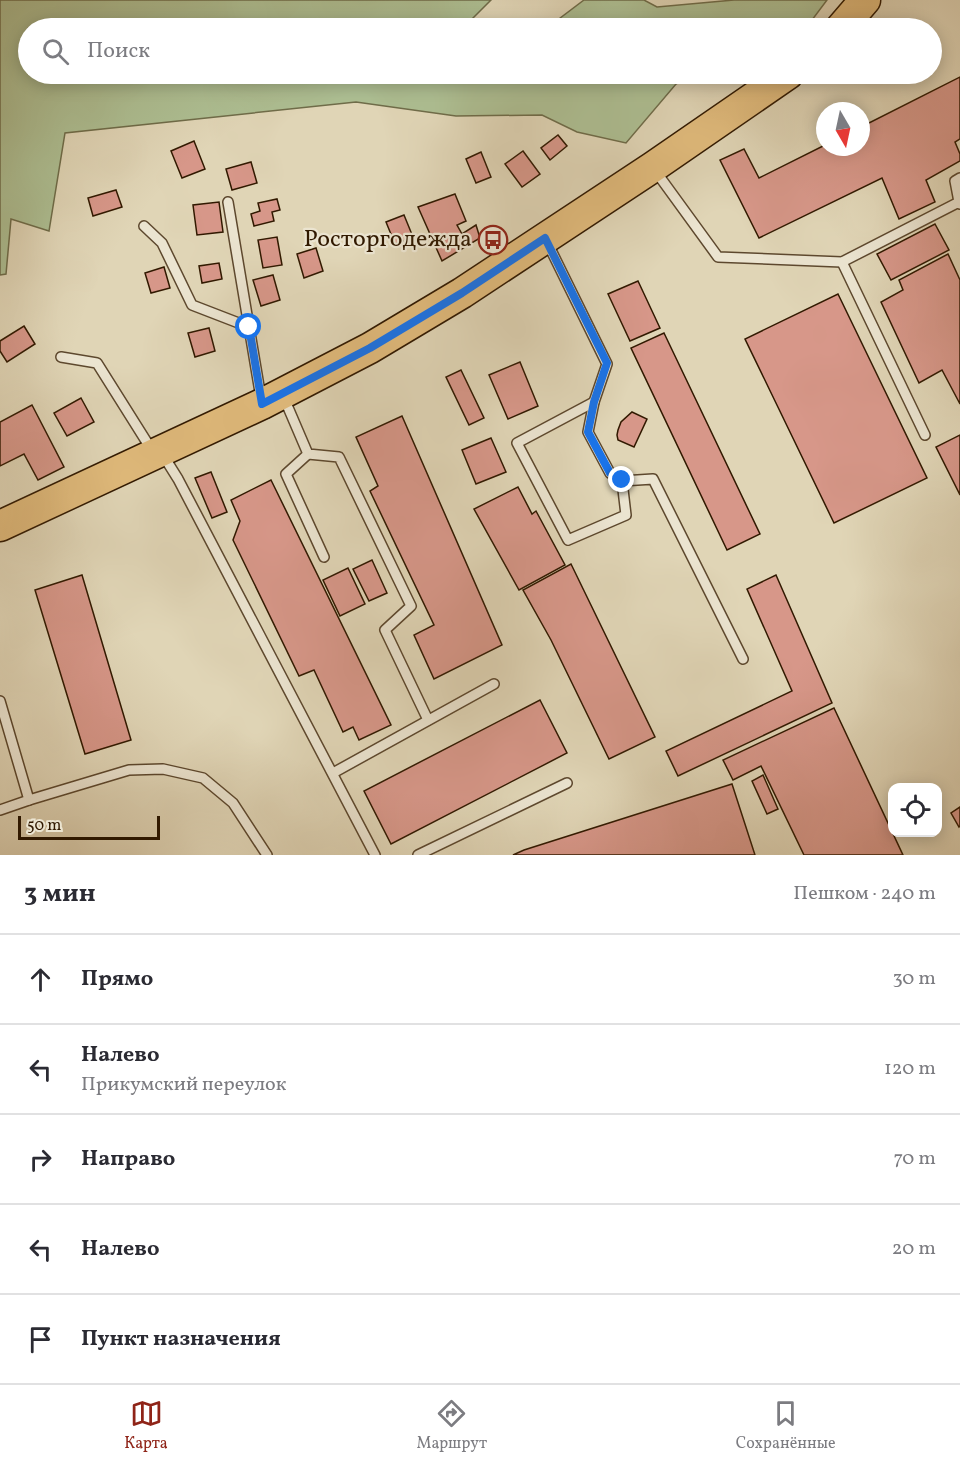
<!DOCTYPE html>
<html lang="ru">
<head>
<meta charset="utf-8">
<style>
  :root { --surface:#fff; --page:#f2f2f3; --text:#2b2b33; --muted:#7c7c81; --line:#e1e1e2; --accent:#8f2418 }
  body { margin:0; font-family:Vollkorn,serif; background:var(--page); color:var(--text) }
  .controls { position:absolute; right:18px; bottom:18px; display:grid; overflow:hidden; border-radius:12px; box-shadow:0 3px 15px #0003 }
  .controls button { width:54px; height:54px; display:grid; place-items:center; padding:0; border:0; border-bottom:2px solid var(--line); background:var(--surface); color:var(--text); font:30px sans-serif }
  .compass { position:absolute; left:816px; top:102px; width:54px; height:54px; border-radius:50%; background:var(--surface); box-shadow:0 3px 15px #0003; rotate:171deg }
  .scale { position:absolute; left:18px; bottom:15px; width:142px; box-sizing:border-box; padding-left:6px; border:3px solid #311900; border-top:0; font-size:16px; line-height:21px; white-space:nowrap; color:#311900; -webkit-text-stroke:4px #ebe4d0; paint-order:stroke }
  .stop { position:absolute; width:18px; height:18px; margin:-14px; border:4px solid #1a73e8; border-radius:50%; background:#fff }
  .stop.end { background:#1a73e8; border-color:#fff; box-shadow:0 2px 6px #0008 }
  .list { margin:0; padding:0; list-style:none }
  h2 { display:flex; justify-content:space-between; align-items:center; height:78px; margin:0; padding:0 24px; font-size:26px }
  h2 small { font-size:20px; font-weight:400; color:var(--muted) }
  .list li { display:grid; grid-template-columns:39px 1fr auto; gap:18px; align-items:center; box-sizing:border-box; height:90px; padding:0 24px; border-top:2px solid var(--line) }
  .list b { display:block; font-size:22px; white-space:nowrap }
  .list p { margin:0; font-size:20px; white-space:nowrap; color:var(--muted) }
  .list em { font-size:20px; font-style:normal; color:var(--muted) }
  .icon { flex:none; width:33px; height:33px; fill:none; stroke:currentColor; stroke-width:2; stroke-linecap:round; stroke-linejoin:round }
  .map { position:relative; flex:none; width:960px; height:855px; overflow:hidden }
  .search { position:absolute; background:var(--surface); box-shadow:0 3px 15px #0003; left:18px; right:18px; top:18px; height:66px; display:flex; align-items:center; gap:15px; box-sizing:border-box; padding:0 21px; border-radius:33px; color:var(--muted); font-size:22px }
  .sheet { height:528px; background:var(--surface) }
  nav { display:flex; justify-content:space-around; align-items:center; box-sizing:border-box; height:84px; border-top:2px solid var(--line); background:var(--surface); font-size:16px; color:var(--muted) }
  nav a { display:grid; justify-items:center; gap:3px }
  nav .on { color:var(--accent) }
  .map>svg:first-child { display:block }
</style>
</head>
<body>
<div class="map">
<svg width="960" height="855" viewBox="0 0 960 855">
  <rect width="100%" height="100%" fill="#e0d5b6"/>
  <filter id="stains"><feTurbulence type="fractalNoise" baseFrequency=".00333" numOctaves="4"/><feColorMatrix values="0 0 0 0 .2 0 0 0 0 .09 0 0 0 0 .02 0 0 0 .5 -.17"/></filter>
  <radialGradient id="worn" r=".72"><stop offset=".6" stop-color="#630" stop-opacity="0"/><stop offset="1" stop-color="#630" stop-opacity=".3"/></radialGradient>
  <g fill="#adbe92" stroke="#6f6c49" stroke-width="1.5">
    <path d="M0,0H491L463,28H28V74H692L676,84L626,143L577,132L542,115L456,116L356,102L65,133L49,231L11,219L6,274L0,275Z"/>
    <path d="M584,0H644L657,7L734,0H827L806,28H547Z"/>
  </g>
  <g fill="#d79789" stroke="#311900" stroke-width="1.5">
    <path d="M960,77V139L955,142L960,154V161L926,180L935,202L899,219L882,178L759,238L720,160L744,149L759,178L825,145V147H861V127Z"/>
    <path d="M558,135L567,146L550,160L541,148Z"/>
    <path d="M194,141L205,169L182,178L171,151Z"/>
    <path d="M523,151L540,174L522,187L505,164Z"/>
    <path d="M481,152L491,177L476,183L466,159Z"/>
    <path d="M251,162L257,183L232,190L226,169Z"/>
    <path d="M116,190L122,207L93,216L88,198Z"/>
    <path d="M455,194L466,221L457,225L462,234L476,225L480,238L442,261L418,207Z"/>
    <path d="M277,199L280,210L272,212L274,221L254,226L251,214L260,211L258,203Z"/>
    <path d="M219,202L223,232L197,235L193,205Z"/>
    <path d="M404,215L413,237L395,244L386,222Z"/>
    <path d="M935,224L949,250L891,280L877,254Z"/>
    <path d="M277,237L282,265L263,268L258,240Z"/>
    <path d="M316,248L323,271L304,278L297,254Z"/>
    <path d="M948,254L960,280V404L942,370L919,383L881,302L903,290L899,280Z"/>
    <path d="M219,263L222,279L202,283L199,266Z"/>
    <path d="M164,267L170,288L151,293L145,273Z"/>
    <path d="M273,275L280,300L261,306L253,280Z"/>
    <path d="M638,281L660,328L630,341L608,294Z"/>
    <path d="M838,294L927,478L834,523L745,339Z"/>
    <path d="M24,326L35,344L7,362L0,351V341Z"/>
    <path d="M209,328L215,351L195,357L188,333Z"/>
    <path d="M664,333L760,534L727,550L631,348Z"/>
    <path d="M520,362L538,406L508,419L489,375Z"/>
    <path d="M461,370L484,418L469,425L446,377Z"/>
    <path d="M81,398L94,422L67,436L54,413Z"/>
    <path d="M32,405L64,467L38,480L24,454L0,466V422Z"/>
    <path d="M632,412L647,419L634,447L618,440L617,435L618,430L621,422Z"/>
    <path d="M402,416L502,645L434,679L414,635L434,625L370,491L378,486L356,437Z"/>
    <path d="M960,435V495L936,447Z"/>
    <path d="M491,438L506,472L476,484L462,450Z"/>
    <path d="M211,472L227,512L212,518L195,478Z"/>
    <path d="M271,480L391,725L359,740L353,727L343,732L314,670L299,676L233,540L240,521L231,500Z"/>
    <path d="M518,487L532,514L536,511L565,565L519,590L474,509Z"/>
    <path d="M372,560L387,593L369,601L353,569Z"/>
    <path d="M571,564L655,737L609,759L551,640L523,590Z"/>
    <path d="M348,568L365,604L340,616L323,580Z"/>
    <path d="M82,575L131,740L85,754L35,590Z"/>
    <path d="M776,575L832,703L678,776L666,751L792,691L747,589Z"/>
    <path d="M540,700L567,753L391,844L364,791Z"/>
    <path d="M834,708L903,855H804L761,766L733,780L723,760Z"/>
    <path d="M763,775L778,809L767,814L752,781Z"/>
    <path d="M732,784L755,855H513L524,850Z"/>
    <path d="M960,807V826L959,827L951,813Z"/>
  </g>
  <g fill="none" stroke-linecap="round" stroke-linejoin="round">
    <g stroke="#5d482e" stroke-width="12">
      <g id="lane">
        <path d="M654,169L718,257L842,262L959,202L960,204"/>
        <path d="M228,202L261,398"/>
        <path d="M959,202L955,181L960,178"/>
        <path d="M144,226L162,243L192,305L249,327"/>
        <path d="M547,242L607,364L594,402L588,432L610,473L622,481L653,479L743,659"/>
        <path d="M842,262L925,435"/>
        <path d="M61,357L97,363L153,452"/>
        <path d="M284,398L308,454L339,457L411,606L385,630L428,720"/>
        <path d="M594,402L517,443L568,540L626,515L622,481"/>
        <path d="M308,454L286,474L324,557"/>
        <path d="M163,455L178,479L375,855"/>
        <path d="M0,701L29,800L0,810"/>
        <path d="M333,773L494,684"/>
        <path d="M29,800L129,770L163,769L203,778L233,803L267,855"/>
        <path d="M418,855L567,783"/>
      </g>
    </g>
    <g stroke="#311900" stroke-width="33">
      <g id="primary">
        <path d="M841,28L865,0"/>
        <path d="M0,526L262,404L370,348L462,293L653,167L788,74"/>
      </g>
    </g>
    <use href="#lane" stroke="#ebe4d0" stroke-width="9"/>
    <use href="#primary" stroke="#e0ba7b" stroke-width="30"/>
  </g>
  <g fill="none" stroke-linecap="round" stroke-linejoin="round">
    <path stroke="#1a73e8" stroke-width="8" d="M249,327L262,404L370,348L462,293L545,238L607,363L594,402L588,432L610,473L622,480"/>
  </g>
  <defs>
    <g id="bus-ring" transform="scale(1.5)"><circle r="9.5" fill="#ebe4d0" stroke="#8f2418" stroke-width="1.5"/><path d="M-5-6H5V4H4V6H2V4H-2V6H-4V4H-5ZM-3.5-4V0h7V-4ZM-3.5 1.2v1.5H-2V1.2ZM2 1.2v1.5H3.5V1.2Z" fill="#8f2418"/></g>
  </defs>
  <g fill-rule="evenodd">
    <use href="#bus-ring" x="493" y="240"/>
  </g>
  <g text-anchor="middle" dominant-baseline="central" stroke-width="4.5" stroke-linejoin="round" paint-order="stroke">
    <g font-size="24" fill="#311900" stroke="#ebe4d0" text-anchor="end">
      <text x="472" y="240">Росторгодежда</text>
    </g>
  </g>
  <rect width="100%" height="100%" filter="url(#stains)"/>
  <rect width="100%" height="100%" fill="url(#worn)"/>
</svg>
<div class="controls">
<button><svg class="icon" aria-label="locate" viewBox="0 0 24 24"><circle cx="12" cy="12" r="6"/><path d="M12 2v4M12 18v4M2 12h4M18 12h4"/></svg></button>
</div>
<svg class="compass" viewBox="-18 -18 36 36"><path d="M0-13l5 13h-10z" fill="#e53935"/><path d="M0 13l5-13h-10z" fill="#7c7c81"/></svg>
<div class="scale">50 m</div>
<div class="stop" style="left:249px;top:327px"></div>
<div class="stop end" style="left:622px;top:480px"></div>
<div class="search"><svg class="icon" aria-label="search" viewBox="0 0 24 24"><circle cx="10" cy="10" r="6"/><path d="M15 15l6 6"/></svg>Поиск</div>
</div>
<section class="sheet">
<h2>3 мин<small>Пешком · 240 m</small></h2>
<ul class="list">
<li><svg class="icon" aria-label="ahead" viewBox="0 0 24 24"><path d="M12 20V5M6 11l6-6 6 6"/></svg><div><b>Прямо</b></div><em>30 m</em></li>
<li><svg class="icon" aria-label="left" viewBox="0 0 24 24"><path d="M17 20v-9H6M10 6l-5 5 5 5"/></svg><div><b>Налево</b><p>Прикумский переулок</p></div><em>120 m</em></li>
<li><svg class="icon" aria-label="right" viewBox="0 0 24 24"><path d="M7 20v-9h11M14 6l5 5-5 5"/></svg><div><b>Направо</b></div><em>70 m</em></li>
<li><svg class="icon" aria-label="left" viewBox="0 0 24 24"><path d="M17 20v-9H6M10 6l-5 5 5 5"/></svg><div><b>Налево</b></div><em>20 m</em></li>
<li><svg class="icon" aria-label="arrive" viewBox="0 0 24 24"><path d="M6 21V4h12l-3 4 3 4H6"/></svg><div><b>Пункт назначения</b></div></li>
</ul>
</section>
<nav>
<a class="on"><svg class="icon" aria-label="map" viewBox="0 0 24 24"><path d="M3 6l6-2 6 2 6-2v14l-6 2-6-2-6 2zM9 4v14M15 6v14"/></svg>Карта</a>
<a><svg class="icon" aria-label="directions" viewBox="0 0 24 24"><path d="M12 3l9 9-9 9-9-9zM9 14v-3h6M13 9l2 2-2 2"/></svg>Маршрут</a>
<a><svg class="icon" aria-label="saved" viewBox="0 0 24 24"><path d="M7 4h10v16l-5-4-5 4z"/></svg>Сохранённые</a>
</nav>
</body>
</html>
